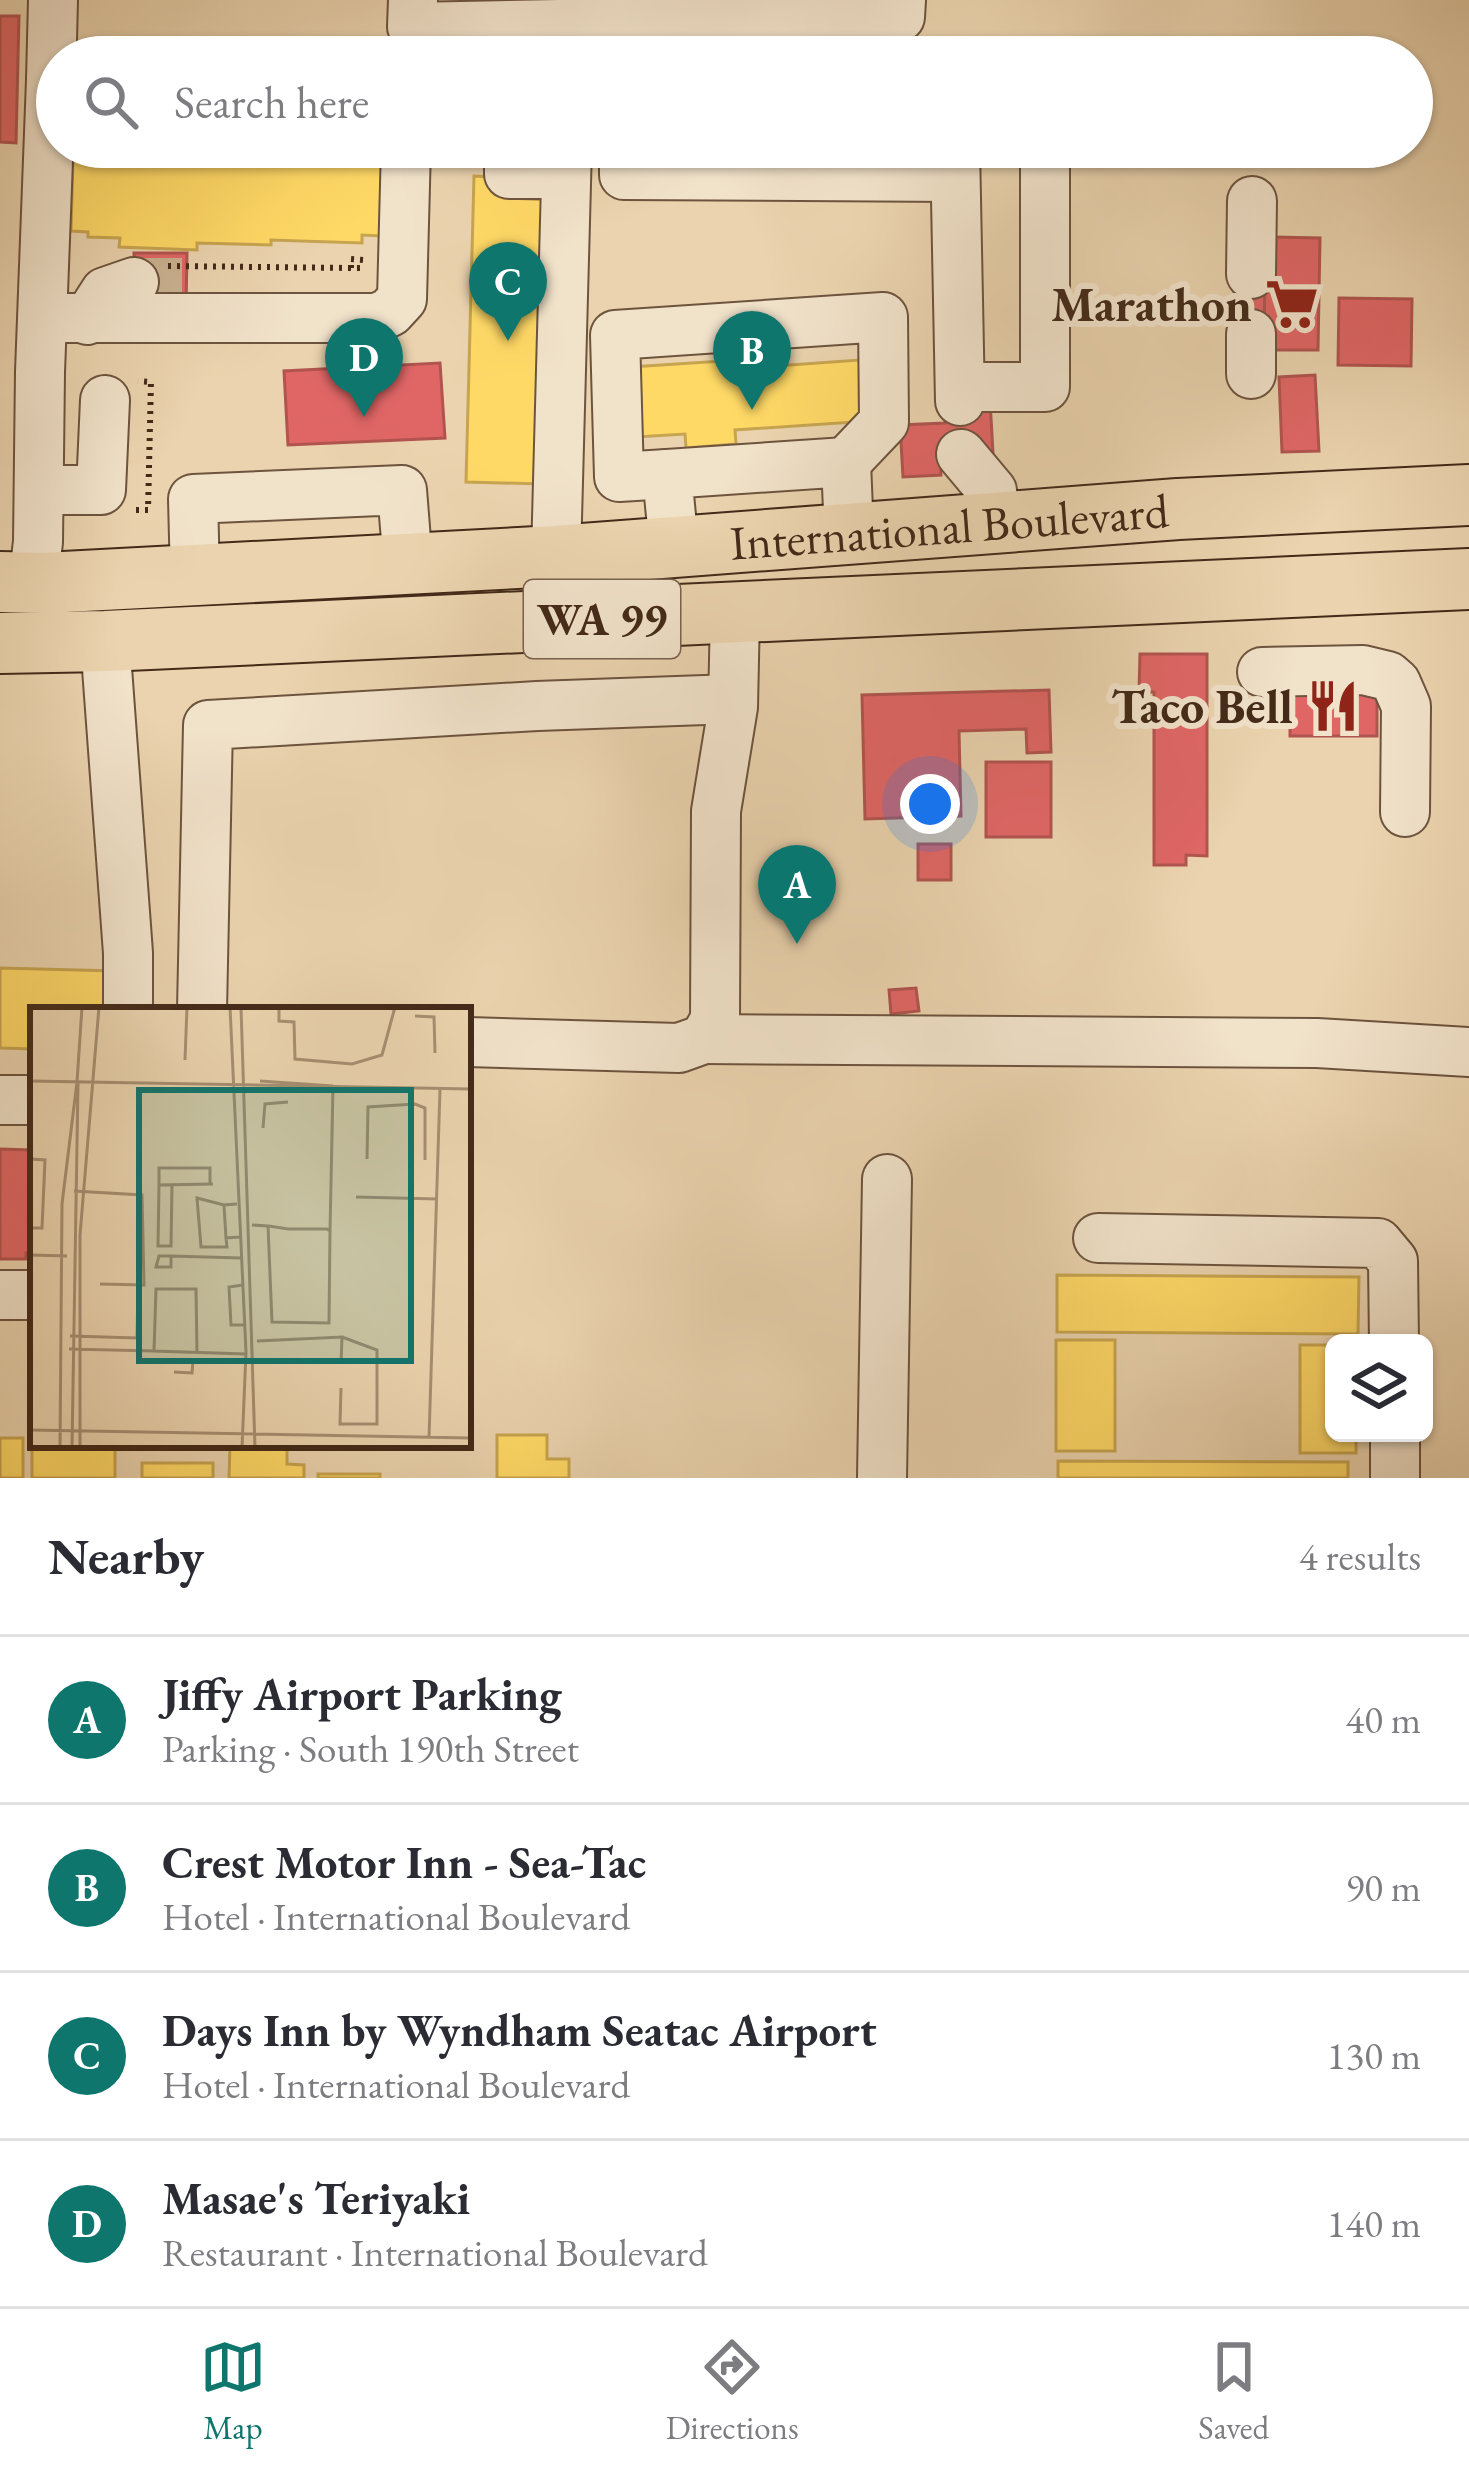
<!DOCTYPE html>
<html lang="en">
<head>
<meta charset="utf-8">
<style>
  :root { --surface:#fff; --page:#f7f7f7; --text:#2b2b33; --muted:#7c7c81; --line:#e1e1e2; --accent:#0f766e }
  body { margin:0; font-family:"EB Garamond",serif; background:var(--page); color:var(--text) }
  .controls { position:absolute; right:36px; bottom:36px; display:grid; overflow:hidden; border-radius:18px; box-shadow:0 3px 9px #0004 }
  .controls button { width:108px; height:108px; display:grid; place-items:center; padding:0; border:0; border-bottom:3px solid var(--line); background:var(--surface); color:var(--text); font:60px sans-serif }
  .you { position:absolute; left:930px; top:804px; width:42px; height:42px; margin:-30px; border:9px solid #fff; border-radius:50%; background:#1a73e8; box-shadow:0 0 0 18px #1a73e833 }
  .badge { display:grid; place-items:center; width:78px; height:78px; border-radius:50%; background:var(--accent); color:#fff; font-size:39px; font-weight:700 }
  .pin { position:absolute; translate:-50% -99px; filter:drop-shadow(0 3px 6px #0008) }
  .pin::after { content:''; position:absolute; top:63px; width:42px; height:36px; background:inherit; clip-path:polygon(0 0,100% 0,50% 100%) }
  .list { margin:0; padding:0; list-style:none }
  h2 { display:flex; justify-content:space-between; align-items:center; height:156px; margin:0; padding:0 48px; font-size:51px }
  h2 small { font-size:39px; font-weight:400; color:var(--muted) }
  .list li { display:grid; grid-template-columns:78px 1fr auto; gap:36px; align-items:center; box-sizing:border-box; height:168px; padding:0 48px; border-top:3px solid var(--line) }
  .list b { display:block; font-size:45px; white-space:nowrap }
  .list p { margin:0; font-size:39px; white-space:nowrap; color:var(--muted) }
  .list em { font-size:39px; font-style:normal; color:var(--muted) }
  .icon { flex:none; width:66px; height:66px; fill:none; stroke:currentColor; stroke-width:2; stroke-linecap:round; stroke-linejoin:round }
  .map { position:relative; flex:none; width:1469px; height:1478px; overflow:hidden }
  .search { position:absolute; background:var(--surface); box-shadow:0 3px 9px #0004; left:36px; right:36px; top:36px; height:132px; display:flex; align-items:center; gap:30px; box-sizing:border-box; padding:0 42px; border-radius:66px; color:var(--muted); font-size:45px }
  .sheet { height:828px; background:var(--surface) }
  nav { display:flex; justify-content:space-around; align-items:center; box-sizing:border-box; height:168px; border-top:3px solid var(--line); background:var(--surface); font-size:33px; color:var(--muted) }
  nav a { display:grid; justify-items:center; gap:6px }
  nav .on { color:var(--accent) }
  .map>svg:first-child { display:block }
</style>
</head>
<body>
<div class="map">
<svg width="1469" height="1478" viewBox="0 0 1469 1478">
  <rect width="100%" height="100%" fill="#ead3ae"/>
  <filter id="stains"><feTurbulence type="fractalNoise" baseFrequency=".00167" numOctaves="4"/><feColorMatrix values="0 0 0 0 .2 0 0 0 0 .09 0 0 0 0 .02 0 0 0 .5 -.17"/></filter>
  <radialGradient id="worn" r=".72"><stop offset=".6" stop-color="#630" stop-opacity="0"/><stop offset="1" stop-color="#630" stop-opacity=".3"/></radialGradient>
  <g fill="#ffd966" stroke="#c7a44f" stroke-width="3">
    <path d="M123,148L310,154V158L384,161L382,236L362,235V243L271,240V245L197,243V250L119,247L120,238L88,237V232L71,231L73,158L91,159V154L122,155Z"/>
    <path d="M474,176L510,178V198L549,200L542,484L466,482Z"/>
    <path d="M859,360L862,399L870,421L735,430L736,444L686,448L685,434L636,437L631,367L722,361V370Z"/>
    <path d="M0,968L116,971L115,1010H33V1049L0,1048Z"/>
    <path d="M1057,1275L1359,1277L1358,1334L1057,1332Z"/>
    <rect x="1056" y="1340" width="59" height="111"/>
    <path d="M1300,1345H1334V1433H1356V1453H1300Z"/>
    <path d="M497,1435H547V1459H569V1478H497Z"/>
    <rect x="0" y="1438" width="23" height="40"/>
    <path d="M32,1444L115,1445V1478H32Z"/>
    <path d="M230,1445H287V1464L304,1465V1478H229Z"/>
    <path d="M1058,1461L1348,1462V1478H1058Z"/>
    <rect x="142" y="1463" width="71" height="15"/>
    <rect x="318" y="1474" width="62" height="4"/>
  </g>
  <g fill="#e06666" stroke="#b1544f" stroke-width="3">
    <path d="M0,16H19L16,143L0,142Z"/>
    <path d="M1273,237L1320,238L1318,350H1271L1264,334L1265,242Z"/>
    <path d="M134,253H187L186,307H134Z"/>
    <path d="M1241,274H1265L1264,334L1240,333Z"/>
    <path d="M1339,298L1412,299L1411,366L1338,365Z"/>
    <path d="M440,363L445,438L288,445L284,371Z"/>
    <path d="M1315,375L1319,451L1282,452L1279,377Z"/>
    <path d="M990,400L993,453L940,455L941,475L903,477L900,425L945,423L944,401Z"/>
    <path d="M1140,654H1207V856L1186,855V865H1154V692H1139Z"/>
    <rect x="1290" y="676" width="87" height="60"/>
    <path d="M1049,690L1051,752L1027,753L1026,729L959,731L961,816L865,819L862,695Z"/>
    <rect x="986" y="762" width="65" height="75"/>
    <rect x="918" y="844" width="33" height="36"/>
    <path d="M916,988L919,1011L891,1014L889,990Z"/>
    <path d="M0,1149L31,1150L33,1254L26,1253V1259H0Z"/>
  </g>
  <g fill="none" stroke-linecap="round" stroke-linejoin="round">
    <path stroke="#c9b190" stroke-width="48" stroke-dasharray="48 24" stroke-linecap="butt" d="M134,282H186"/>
    <g stroke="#6d543e" stroke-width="52">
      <g id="minor">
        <path d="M413,0L412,27L900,17L901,0"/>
        <path d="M51,80L53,0"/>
        <path d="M509,147V174H566"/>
        <path d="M624,147V175L955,177"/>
        <path d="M955,148L960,401"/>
        <path d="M1251,274L1252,201"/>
        <path d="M44,318H377L390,312L402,299L406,147"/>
        <path d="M87,320L105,292L134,282"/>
        <path d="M1251,334V374"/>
        <path d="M960,387H1045V147"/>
        <path d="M961,454L992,491L996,523"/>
        <path d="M667,474L619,477L615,335L883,317L884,422L846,462"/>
        <path d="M40,490H101L105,400"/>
        <path d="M674,547L667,474L846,462L849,534"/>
        <path d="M556,556L567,147"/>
        <path d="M195,576L193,499L402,490L408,565"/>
        <path d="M33,583L38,542L40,372L51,80H57"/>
        <path d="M105,641L128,953V1010"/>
        <path d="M1262,672L1363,670L1388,676L1396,683L1406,706L1405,812"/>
        <path d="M202,1010L208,725L537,706L733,699"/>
        <path d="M704,1039L1317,1043L1469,1052"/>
        <path d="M468,1042L679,1048L704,1039L715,1020L716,811L733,707L735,613"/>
        <path d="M0,1100H33"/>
        <path d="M1098,1238L1378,1243L1393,1261L1394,1343"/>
        <path d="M0,1295H33"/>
        <path d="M1395,1433V1478"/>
        <path d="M882,1478L887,1179"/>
      </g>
    </g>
    <g stroke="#432a19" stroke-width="64">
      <g id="major">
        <path id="s1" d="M0,582L45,583L556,556L1178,509L1469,495"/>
        <path d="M0,643L105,641L1469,579"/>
      </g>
    </g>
    <g stroke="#432a19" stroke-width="6" stroke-dasharray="3 6" stroke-linecap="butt">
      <path d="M363,260L351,259V268H365"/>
      <path d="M168,266L351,268"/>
      <path d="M136,510H148L151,382L138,381"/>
    </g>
    <use href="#minor" stroke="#f1e2ca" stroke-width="48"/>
    <use href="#major" stroke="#ead3ae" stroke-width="60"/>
  </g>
  <defs>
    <g id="supermarket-bare" transform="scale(4.14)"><path d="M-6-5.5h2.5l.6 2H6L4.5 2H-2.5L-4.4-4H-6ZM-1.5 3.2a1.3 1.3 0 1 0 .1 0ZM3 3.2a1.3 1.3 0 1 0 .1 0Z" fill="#8f2418" stroke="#f1e2ca" stroke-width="2.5" paint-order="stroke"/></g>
    <g id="restaurant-bare" transform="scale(4.14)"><path d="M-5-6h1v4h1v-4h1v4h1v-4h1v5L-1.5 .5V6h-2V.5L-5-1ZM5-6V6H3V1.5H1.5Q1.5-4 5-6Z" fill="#8f2418" stroke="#f1e2ca" stroke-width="2.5" paint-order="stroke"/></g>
  </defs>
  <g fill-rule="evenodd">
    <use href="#supermarket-bare" x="1292" y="304"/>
    <use href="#restaurant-bare" x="1333" y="706"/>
  </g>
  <g text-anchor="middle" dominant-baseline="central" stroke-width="12" stroke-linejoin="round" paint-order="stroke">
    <rect fill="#f1e2ca" stroke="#77614e" stroke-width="3" x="524" y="580" width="156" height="78" rx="9"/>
    <g font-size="45" font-weight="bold" fill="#432a19">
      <text x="602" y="619">WA 99</text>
    </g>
    <g font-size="48" font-weight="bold" fill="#432a19" stroke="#f1e2ca" text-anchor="end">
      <text x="1252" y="304">Marathon</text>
      <text x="1293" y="706">Taco Bell</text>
    </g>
    <g font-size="48" fill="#432a19" stroke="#f1e2ca">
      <text stroke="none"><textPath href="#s1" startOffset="951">International Boulevard</textPath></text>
    </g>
  </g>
  <g transform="translate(30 1007)">
    <rect width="441" height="441" fill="#ead3ae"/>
    <path fill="none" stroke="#a78f72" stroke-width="3" d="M200,0L216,345L212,441M211,0L225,441M249,0V14L264,15L265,52L322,57L352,48L365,0M385,9L404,10L405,46M155,53L157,0M0,74L441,82M230,74L303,79M47,75L52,0M233,121L235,97L258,95M0,152L15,153L12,221H0M337,152L338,100L385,97L395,101V153M129,178V161H180V177M142,178L141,239H128L129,178L183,177M44,184L112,188L114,278L70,277M326,190L408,192M207,197L194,198L196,231L210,230M194,198L167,191L171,240H197L196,231M222,218L238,219H239L258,222H297L300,224L299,316L242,315L238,219M300,224L303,79M0,248L37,249M141,249V260H126L129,249H141L211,251M213,278L199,280L201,318H215M40,329L107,331L108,278M227,334L312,330L311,357M39,342L124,344M167,346L166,282H126L124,344L216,347M144,365L162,366L163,354H216M311,381L310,417H347V343L312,330M0,423L441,431M399,431L410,82M30,441L32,197L47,75M42,441L48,76M50,441V228L69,0"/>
    <path fill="#0f766e" fill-opacity="0.15" stroke="#0f766e" stroke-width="6" d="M109,83H381V354H109Z"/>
    <rect width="441" height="441" fill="none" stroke="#432a19" stroke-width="6"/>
  </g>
  <rect width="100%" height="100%" filter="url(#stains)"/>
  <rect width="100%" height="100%" fill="url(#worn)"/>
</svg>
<div class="controls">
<button><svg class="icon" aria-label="layers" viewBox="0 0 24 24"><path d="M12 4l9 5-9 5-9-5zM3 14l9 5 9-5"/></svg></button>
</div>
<div class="you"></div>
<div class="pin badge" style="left:797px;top:944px">A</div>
<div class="pin badge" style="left:752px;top:410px">B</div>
<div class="pin badge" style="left:508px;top:341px">C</div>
<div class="pin badge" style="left:364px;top:417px">D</div>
<div class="search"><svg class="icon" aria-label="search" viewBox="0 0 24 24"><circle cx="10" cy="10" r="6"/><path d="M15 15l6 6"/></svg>Search here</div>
</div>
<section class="sheet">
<h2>Nearby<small>4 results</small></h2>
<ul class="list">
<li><span class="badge">A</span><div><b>Jiffy Airport Parking</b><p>Parking · South 190th Street</p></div><em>40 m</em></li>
<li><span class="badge">B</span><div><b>Crest Motor Inn - Sea-Tac</b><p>Hotel · International Boulevard</p></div><em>90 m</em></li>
<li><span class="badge">C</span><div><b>Days Inn by Wyndham Seatac Airport</b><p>Hotel · International Boulevard</p></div><em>130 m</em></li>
<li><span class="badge">D</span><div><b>Masae's Teriyaki</b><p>Restaurant · International Boulevard</p></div><em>140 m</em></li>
</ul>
</section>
<nav>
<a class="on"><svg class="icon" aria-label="map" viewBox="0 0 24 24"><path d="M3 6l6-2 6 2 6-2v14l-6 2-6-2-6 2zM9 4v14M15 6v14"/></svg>Map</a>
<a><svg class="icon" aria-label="directions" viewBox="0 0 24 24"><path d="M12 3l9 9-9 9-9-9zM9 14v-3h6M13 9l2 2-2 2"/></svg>Directions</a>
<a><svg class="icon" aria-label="saved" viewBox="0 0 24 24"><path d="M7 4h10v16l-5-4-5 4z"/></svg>Saved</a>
</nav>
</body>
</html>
